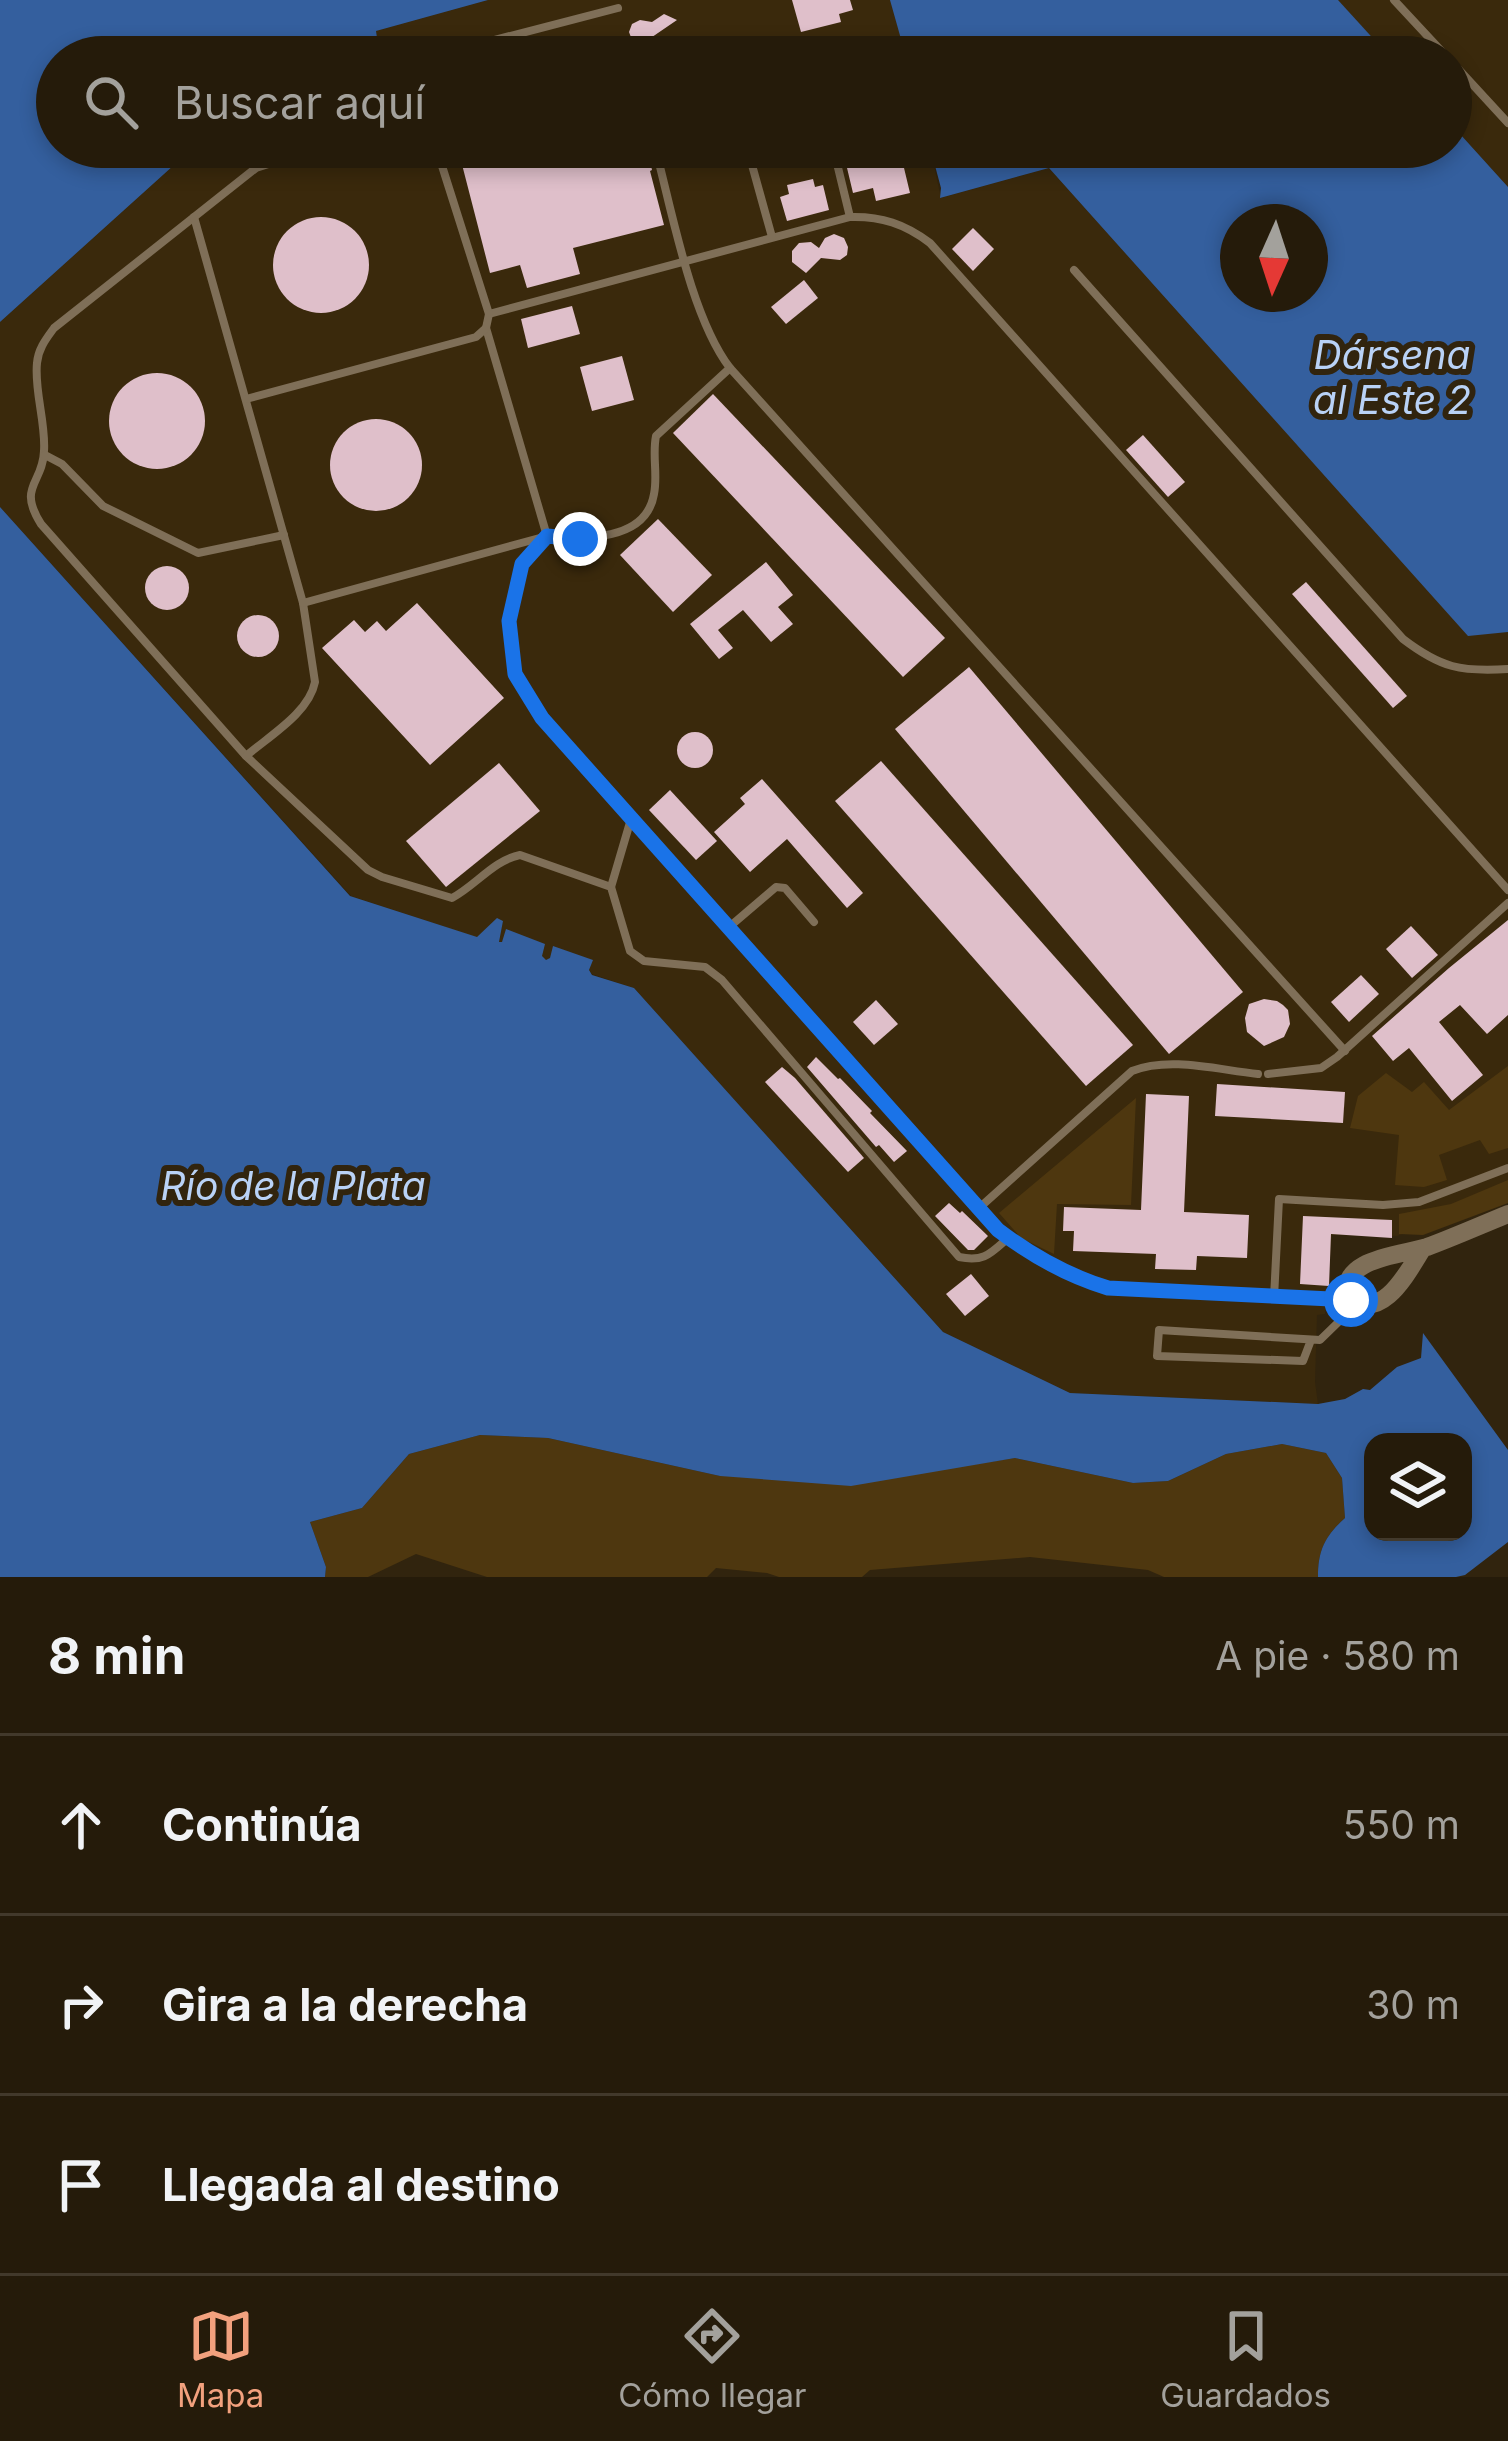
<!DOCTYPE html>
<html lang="es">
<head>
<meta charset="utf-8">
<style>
  :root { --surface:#251b0a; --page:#2d2413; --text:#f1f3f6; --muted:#a3a19c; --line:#42392b; --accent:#f2a17e }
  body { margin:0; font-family:Inter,sans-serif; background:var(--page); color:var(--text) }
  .controls { position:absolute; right:36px; bottom:36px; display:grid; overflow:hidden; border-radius:24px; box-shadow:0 6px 18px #0003 }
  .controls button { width:108px; height:108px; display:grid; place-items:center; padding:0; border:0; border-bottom:3px solid var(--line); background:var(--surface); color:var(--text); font:60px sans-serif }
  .compass { position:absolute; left:1220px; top:204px; width:108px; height:108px; border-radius:50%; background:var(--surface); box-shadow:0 6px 18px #0003; rotate:183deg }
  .stop { position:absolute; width:36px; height:36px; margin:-27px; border:9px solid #1a73e8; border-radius:50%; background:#fff }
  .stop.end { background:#1a73e8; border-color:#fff; box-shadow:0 3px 12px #0008 }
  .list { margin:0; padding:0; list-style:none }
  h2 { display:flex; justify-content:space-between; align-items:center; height:156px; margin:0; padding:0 48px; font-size:51px }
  h2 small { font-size:39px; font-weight:400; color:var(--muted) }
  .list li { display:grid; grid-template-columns:78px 1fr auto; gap:36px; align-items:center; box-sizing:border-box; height:180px; padding:0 48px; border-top:3px solid var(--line) }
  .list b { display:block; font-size:45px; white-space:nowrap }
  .list em { font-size:39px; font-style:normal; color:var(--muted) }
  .icon { flex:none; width:66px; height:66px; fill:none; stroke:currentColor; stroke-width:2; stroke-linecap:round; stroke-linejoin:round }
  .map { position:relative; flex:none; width:1508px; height:1577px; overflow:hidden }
  .search { position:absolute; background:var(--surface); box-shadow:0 6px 18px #0003; left:36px; right:36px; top:36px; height:132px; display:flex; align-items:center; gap:30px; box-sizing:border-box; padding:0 42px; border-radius:66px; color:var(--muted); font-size:45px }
  .sheet { height:696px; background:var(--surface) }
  nav { display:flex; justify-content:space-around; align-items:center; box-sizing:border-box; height:168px; border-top:3px solid var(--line); background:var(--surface); font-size:33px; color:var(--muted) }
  nav a { display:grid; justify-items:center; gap:6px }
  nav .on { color:var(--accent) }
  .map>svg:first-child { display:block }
</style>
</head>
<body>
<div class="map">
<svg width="1508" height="1577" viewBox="0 0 1508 1577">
  <rect width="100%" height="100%" fill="#31240e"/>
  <g fill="#3a290c">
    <path d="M488,0H890L906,57H380L376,31Z"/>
    <path d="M1338,0H1508V187L1451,124V57H1390Z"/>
    <path d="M194,147H930L941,198L1049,168L1468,635L1508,632V1194L1397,1236L1332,1235L1325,1314L1317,1315L1315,1382L1318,1404L1070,1393L943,1332L634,988L592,974L589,970L592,960L554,947L550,958L546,960L506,930L502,943L499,942L503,921L498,919L478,938L351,896L0,507V322Z"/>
  </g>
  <g fill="#4e370f">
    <path d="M1508,1066V1148L1489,1154L1480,1140L1439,1155L1447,1180L1424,1187L1395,1185L1399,1135L1350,1128L1358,1096L1386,1073L1412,1092L1424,1082L1449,1110Z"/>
    <path d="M1136,1098L1131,1205L1057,1204L1054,1254L1021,1238L999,1213Z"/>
    <path d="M1508,1180V1203L1423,1235L1399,1234V1214L1451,1204Z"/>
    <path d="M480,1435L548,1438L720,1476L943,1469L1015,1458L1133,1483L1168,1481L1226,1454L1282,1444L1326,1453L1342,1478L1345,1518C1325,1536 1318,1550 1318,1577H1164L1148,1570L1030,1557L870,1570L862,1577H779L767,1573L716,1568L707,1577H487L416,1554L368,1577H325L326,1567L310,1522L362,1508L409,1454Z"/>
  </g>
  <g fill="#345f9e" fill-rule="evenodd">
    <path d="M0,0H488L376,31L380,57H57V147H194L0,322Z"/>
    <path d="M890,0H1338L1390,57H906Z"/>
    <path d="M1451,124L1508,187V632L1468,636L1049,168L940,198L941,188L930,147H1451ZM1310,222V294H1238V222Z"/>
    <path d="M0,507L350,896L477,937L497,918L503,921L499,942H502L506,929L545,944L542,956L546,960L550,958L553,946L593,960L589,970L592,975L634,988L943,1332L1070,1393L1318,1404L1345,1399L1363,1389L1370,1390L1397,1367L1421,1358L1423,1333L1508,1450V1542L1465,1575L1456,1577H1318C1318,1550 1325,1536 1345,1518L1342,1478L1326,1453L1282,1444L1226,1454L1168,1481L1133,1483L1015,1458L851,1486L720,1476L548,1438L480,1435L409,1454L362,1508L310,1522L326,1567L325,1577H0ZM1373,1442H1463V1532H1373Z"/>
  </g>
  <g fill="#dfbfca">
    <path d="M792,0H850L853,10L839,14L841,22L801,32Z"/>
    <path d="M664,14L677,20L636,48L639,43L632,40L629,32L632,24L640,20L652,22Z"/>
    <path d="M467,147H490L492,154L519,147H647L652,170L650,171L664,225L573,248L580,274L527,288L520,265L490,273L458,149Z"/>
    <path d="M842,147H899L910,193L876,201L873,188L853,193Z"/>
    <path d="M813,179L815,187L823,185L829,210L787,221L780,197L789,194L787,185Z"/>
    <circle cx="321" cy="265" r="48"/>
    <path d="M973,228L994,249L973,271L952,249Z"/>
    <path d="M834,234L844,238L848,247L847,255L840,260L821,258L806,273L792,262V251L799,243L811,242L819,248L825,238Z"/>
    <path d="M804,280L818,298L786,324L771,307Z"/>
    <path d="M572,306L580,334L528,348L521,319Z"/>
    <path d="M622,356L634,400L592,411L580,367Z"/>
    <circle cx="157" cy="421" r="48"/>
    <path d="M713,394L945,638L903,677L673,433Z"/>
    <circle cx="376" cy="465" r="46"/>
    <path d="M1143,435L1185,482L1168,497L1126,450Z"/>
    <path d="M658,519L712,575L673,612L620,555Z"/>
    <path d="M766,562L793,595L778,607L793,624L771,642L743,610L718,630L733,648L719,659L690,624Z"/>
    <circle cx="167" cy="588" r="22"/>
    <path d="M1306,582L1407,696L1393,708L1292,594Z"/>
    <path d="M417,603L504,698L430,765L322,648L354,620L365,632L377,621L386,631Z"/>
    <circle cx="258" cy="636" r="21"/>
    <path d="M969,667L1243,992L1169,1054L895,729Z"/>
    <circle cx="695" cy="750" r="18"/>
    <path d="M881,761L1133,1045L1086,1086L835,801Z"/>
    <path d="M499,763L540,811L446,887L406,841Z"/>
    <path d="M762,779L863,893L847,908L787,839L750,872L714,832L745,804L740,798Z"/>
    <path d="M670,790L717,841L696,860L649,810Z"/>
    <path d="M1508,920V1015L1487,1034L1460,1005L1439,1022L1483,1075L1452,1101L1409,1048L1393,1061L1372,1036L1449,968Z"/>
    <path d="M1411,926L1438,955L1412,978L1386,949Z"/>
    <path d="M1361,975L1379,994L1349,1022L1331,1002Z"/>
    <path d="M1264,999L1277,1001L1283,1005L1288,1010L1290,1024L1284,1037L1264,1046L1247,1032L1245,1018L1249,1004Z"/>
    <path d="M876,1000L898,1024L874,1045L853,1022Z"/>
    <path d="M816,1057L838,1079L840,1078L872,1111L870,1113L907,1151L894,1162L879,1145L876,1147L807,1067Z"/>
    <path d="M782,1067L795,1078L864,1158L848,1172L765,1082Z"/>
    <path d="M1217,1084L1345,1092L1343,1123L1215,1116Z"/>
    <path d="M1146,1094L1189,1096L1184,1212L1249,1215L1247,1258L1197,1256L1196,1270L1155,1269L1156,1254L1073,1251L1074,1231H1063L1064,1207L1141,1210Z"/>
    <path d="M949,1203L960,1213L962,1211L988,1236L974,1250H968L935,1216Z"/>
    <path d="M1303,1216L1392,1220V1238L1331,1234L1329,1286L1300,1284Z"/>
    <path d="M971,1274L989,1296L965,1316L946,1294Z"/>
  </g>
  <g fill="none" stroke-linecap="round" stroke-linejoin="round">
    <g stroke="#7f6f58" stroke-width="8">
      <path d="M1394,0L1447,57"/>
      <path d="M429,57L618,8"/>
      <path d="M764,57L800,47L806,48L811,57"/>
      <path d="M1451,61L1508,123"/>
      <path d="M322,147L256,168L54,328C46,339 38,349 37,363C34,390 46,423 44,451C43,484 17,486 41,524L246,756L368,870L382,877L452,898C475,886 494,860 520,855L611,887L630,951L644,961L705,967L722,980L959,1257C984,1262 990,1254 1008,1238"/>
      <path d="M436,147L489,314L850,217C881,216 905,224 930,243L1508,890"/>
      <path d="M655,147C672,211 691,317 730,368L1345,1051"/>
      <path d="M747,147L772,237"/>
      <path d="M833,147L850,217"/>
      <path d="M194,217L303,603L315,682C309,713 269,736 246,756"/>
      <path d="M1074,270L1403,639C1441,668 1461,672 1508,669"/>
      <path d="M486,328L547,536L522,564L509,621L515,674L542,719L978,1209C1014,1247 1058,1273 1108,1288L1327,1301L1347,1298"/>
      <path d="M246,399L476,337L486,328L489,314"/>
      <path d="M45,455L62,464L103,506L198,553L284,535"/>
      <path d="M303,603L547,536C583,539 646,542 654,494C658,475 652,455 656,436L730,368"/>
      <path d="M611,887L631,819"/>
      <path d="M728,928L776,887L785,888L814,922"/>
      <path d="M1268,1074L1321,1068L1337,1057L1508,903"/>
      <path d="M978,1209L1132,1071C1170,1056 1218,1070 1258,1074"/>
      <path d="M1274,1298L1279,1199L1383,1205L1419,1202L1508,1168"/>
      <path d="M1311,1340L1303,1361L1157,1356L1159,1330L1320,1340L1356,1305"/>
    </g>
    <path stroke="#7f6f58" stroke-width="18" d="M1423,1248C1407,1273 1383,1322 1349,1298C1336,1258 1403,1255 1427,1247C1454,1237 1481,1225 1508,1214"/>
  </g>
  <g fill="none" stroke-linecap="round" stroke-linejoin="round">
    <path stroke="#1a73e8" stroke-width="15" d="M580,539L547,536L522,564L509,621L515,674L542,718L998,1230C1031,1255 1068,1276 1108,1288L1351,1300"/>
  </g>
  <g text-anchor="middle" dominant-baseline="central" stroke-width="12" stroke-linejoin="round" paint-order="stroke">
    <g font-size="39" font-style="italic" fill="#b9d2f6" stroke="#31240e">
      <text x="1392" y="354">Dársena<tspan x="1392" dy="45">al Este 2</tspan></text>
      <text x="293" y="1185">Río de la Plata</text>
    </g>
  </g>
</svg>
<div class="controls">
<button><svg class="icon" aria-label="layers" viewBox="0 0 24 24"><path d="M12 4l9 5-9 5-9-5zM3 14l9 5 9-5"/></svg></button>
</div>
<svg class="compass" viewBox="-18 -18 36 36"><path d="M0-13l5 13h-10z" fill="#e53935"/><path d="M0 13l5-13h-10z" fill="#a3a19c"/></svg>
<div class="stop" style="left:1351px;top:1300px"></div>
<div class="stop end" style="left:580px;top:539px"></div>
<div class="search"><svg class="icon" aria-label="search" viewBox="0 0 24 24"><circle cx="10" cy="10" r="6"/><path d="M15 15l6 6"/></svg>Buscar aquí</div>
</div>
<section class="sheet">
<h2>8 min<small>A pie · 580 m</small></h2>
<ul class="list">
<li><svg class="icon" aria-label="ahead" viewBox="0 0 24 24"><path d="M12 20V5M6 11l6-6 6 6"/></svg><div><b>Continúa</b></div><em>550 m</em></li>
<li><svg class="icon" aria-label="right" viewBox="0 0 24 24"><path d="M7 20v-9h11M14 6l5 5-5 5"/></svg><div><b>Gira a la derecha</b></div><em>30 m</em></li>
<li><svg class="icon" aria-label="arrive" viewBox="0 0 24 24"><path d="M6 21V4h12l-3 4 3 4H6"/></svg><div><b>Llegada al destino</b></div></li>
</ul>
</section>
<nav>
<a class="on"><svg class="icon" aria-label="map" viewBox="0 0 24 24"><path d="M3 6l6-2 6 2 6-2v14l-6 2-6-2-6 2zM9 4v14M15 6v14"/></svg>Mapa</a>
<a><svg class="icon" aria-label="directions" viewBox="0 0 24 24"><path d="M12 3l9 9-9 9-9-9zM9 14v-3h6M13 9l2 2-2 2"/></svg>Cómo llegar</a>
<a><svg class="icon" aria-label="saved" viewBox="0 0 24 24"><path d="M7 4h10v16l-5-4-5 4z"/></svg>Guardados</a>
</nav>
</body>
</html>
